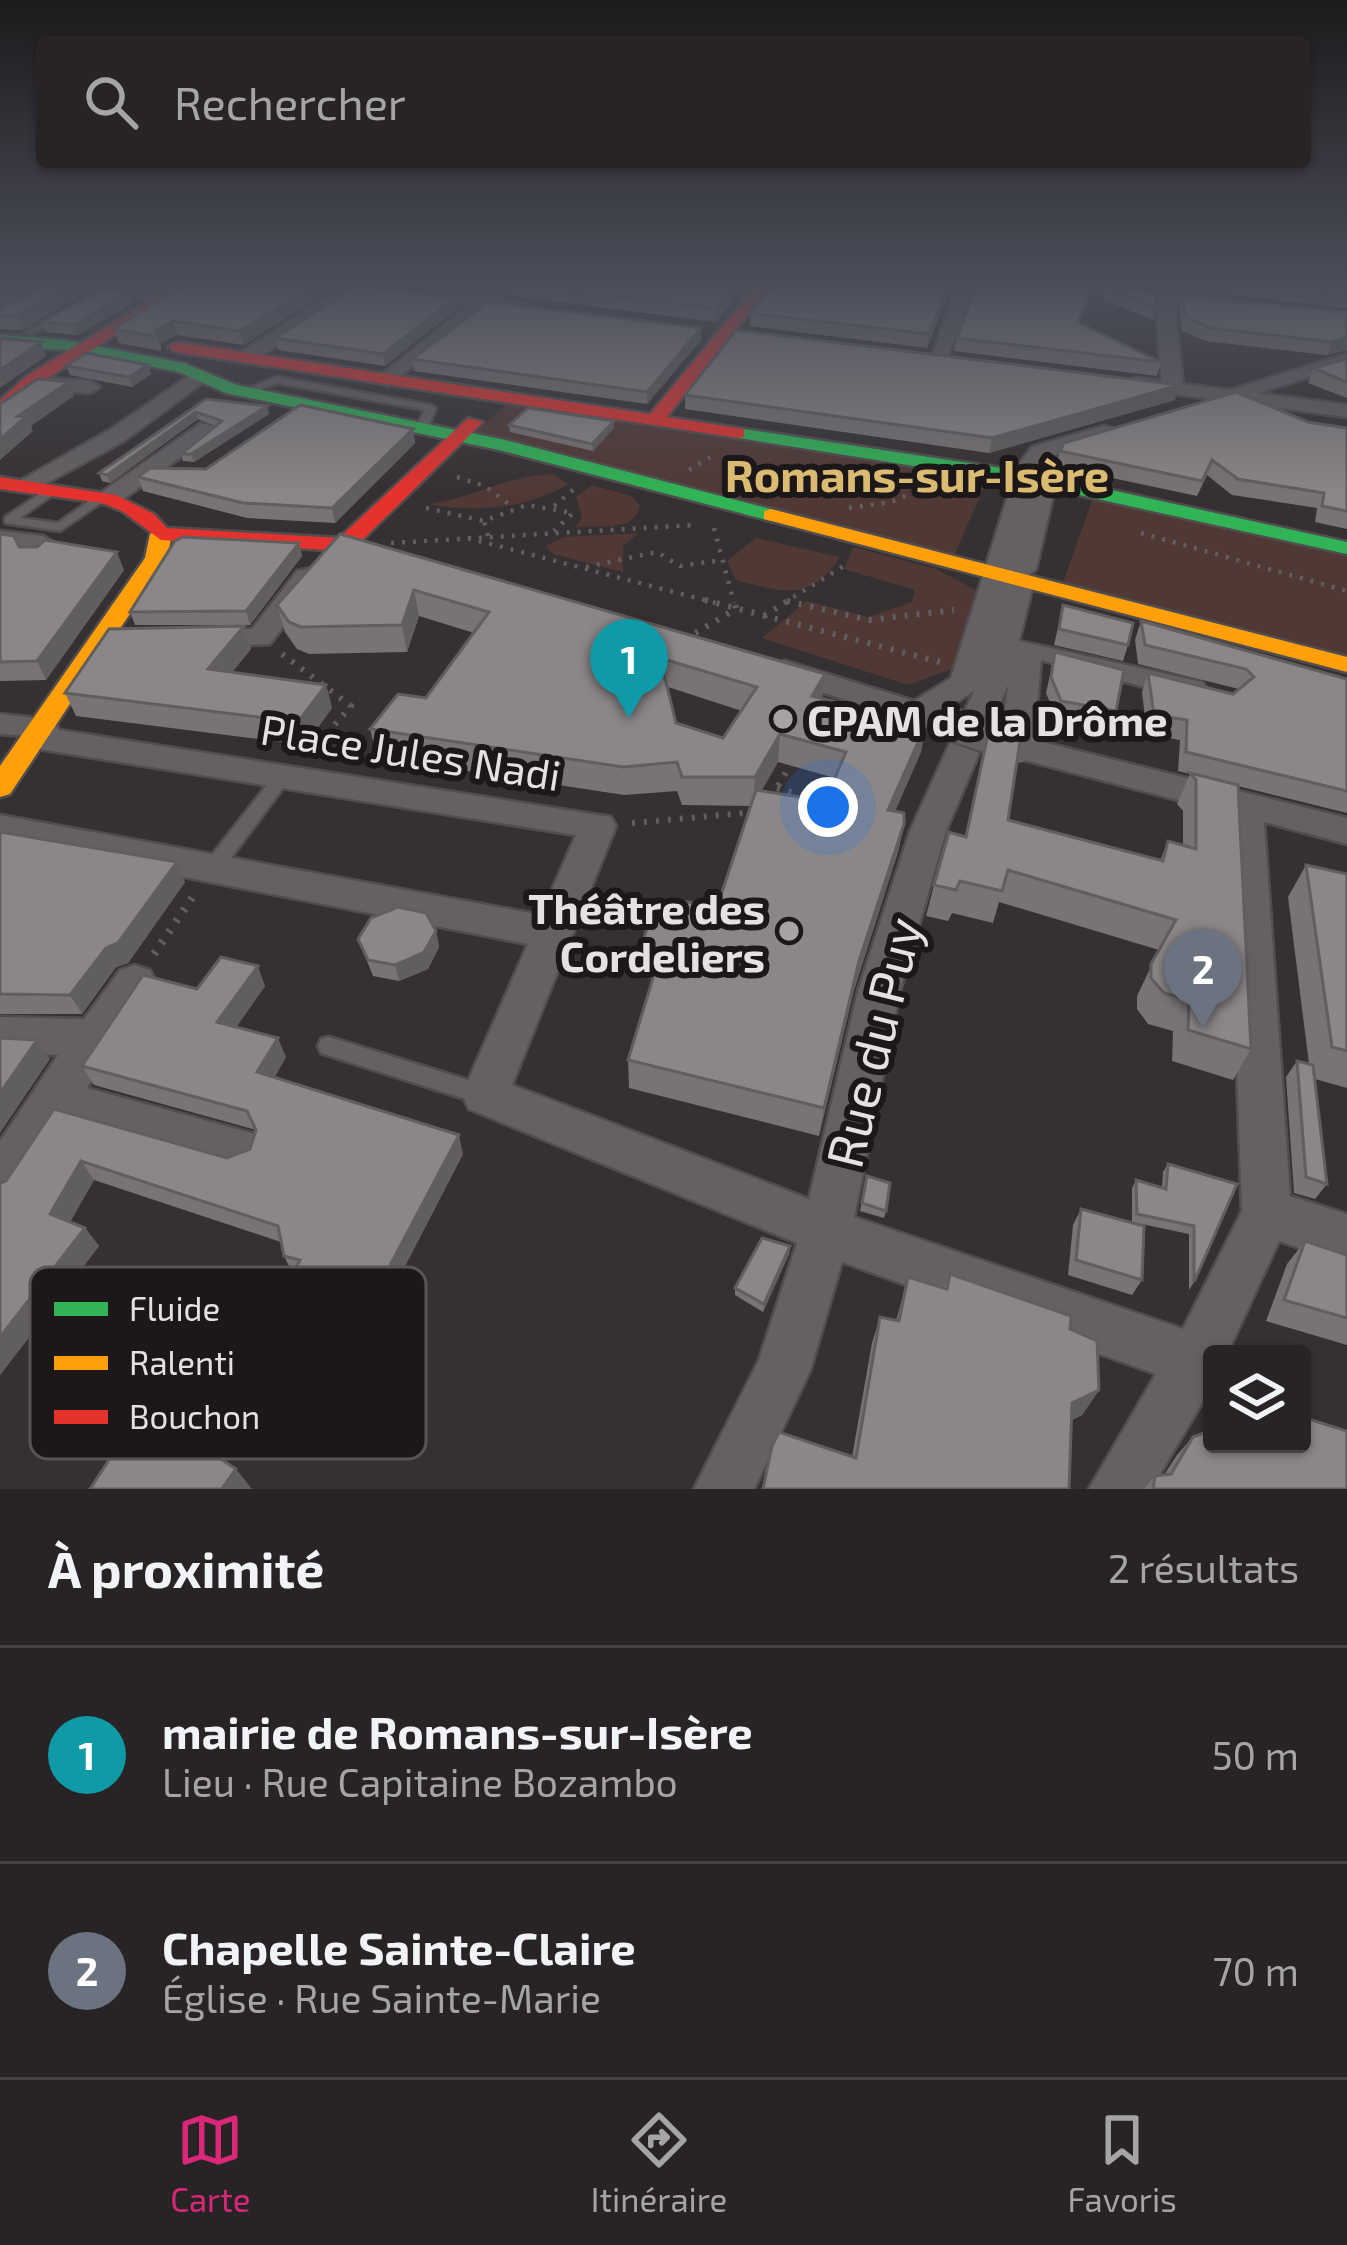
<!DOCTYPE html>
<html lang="fr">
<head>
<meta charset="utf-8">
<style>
  :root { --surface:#282426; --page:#343032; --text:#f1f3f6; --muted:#a5a4a7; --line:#444143; --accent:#db2777 }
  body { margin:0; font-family:"Exo 2",sans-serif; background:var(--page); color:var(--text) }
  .controls { position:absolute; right:36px; bottom:36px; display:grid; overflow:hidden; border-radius:12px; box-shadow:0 3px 9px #0004 }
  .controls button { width:108px; height:108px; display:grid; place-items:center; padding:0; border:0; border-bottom:3px solid var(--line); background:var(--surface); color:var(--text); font:60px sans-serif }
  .you { position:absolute; left:828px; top:807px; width:42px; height:42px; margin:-30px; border:9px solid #fff; border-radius:50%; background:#1a73e8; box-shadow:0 0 0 18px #1a73e833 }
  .badge { display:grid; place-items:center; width:78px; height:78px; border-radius:50%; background:var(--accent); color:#fff; font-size:39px; font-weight:700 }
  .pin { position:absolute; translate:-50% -99px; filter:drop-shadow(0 3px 6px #0008) }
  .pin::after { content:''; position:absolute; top:63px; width:42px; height:36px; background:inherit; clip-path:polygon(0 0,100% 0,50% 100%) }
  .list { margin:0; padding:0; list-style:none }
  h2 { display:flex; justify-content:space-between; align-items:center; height:156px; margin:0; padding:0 48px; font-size:51px }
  h2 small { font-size:39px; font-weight:400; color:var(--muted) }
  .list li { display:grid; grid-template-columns:78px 1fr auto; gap:36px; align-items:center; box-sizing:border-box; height:216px; padding:0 48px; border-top:3px solid var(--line) }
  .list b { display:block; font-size:45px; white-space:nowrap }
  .list p { margin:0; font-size:39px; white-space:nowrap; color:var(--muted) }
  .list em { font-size:39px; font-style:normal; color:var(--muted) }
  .icon { flex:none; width:66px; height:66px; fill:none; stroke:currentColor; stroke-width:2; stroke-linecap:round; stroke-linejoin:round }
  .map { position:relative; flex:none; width:1347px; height:1489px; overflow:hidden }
  .search { position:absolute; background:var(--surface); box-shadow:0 3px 9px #0004; left:36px; right:36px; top:36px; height:132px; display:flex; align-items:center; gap:30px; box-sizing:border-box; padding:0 42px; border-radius:12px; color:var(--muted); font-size:45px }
  .sheet { height:588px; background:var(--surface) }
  nav { display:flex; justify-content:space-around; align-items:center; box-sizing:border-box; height:168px; border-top:3px solid var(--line); background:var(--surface); font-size:33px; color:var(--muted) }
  nav a { display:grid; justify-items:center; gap:6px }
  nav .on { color:var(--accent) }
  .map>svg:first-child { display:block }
</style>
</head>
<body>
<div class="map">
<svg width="1347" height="1489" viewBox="0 0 1347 1489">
  <rect width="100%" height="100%" fill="#353032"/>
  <g fill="#503935">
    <path d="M511,401L988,478L954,556L473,434Z"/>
    <path d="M552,474L569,484C526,509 476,513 429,504C473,498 506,476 552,474Z"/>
    <path d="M592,485L631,496L640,505C635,533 600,525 576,527L582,518L576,497Z"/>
    <path d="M1093,498L1347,554V660L1061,588Z"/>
    <path d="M639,533L623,546V572L553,554L546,546L563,537Z"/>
    <path d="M756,538L840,557C810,603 783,592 736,580L727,561Z"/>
    <path d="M853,547L936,569L976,590L954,668L908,685L762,638L807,601L868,617L912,602L915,590L844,569Z"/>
  </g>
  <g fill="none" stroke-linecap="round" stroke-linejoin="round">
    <g stroke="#514d4f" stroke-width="5">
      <g id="lane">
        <path d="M53,286L165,295L169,298L165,301L50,291L49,289Z"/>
        <path d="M63,311L68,314L66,316L33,334L25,332Z"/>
        <path d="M277,377L431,405L436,408L428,428L422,431L416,428L425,410L278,383L245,395L240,392Z"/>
        <path d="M50,487L54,488V494L20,518L58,523L98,495L102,494L108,498L60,531L5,523V517Z"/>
        <path d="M283,770L289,772L292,776L289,780L219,874H205L203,869L205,864L277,772Z"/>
        <path d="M329,1037L484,1085L492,1088L495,1095L492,1102L484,1105L321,1053L318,1046L321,1039Z"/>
      </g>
    </g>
    <g stroke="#514d4f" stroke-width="5">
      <g id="street">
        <path d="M344,286L480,296L494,289L503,294L499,299L541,308L532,313L488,308L387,386L377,380L380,376L469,305L359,292L252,362H238V354Z"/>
        <path d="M956,286H974L947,359L930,363Z"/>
        <path d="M1040,286L1155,292L1154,286H1172V293L1232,300V308L1226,309L1174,304L1183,384L1230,390L1347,354V366L1257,393L1347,405V417L1129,388L1126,384L1136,378L1162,381L1156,302Z"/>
        <path d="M196,371L213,375L124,441L30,492L9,487L108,431Z"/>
        <path d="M30,377L90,381L100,387L90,393L23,387V379Z"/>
        <path d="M201,423L220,428L117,504H99V494Z"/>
        <path d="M1104,426L1112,428V438L1048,457L1044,463L1045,475L1056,483L1036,569L1024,579L1032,589L1019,641L1202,682L1207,689L1191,699L1041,660L1034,740L1347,818V844L1264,822L1290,1196L1347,1214V1264L1279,1241L1227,1354H1212V1386L1151,1489H1089L1156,1374L842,1262L810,1371L754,1489H694L759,1360L797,1243L469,1109L462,1095L528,944L0,841V815L541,915L576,835L45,750L33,747L28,736L0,734V714L53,720L59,730L611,817L616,826L512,1085L809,1199L858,991L910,831L974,691L944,710L959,721L943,731L774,677L770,670L785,661L914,701L951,678L1010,489L1024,482L1020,463L1032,447ZM1008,685L1000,747L1005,755L1228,813L1242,1211L1183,1329L854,1217L900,991L946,831Z"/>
        <path d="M0,531L43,536L56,544L45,560H27L26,550L0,547Z"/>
        <path d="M307,569L321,577L270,644L202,647L187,638L202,629H252L297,571Z"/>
        <path d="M135,965L150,970L156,982L87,1088L255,1134L261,1150L255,1166L238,1172L65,1123L17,1197L0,1204V1141L58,1055L0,1053V1017L84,1019L120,970Z"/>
      </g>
    </g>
    <g stroke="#514d4f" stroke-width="5">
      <g id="fast">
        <path d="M0,335L65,340L184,363L237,385L501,439L778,511L781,515L771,521L499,450L226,393L179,372L65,350L0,345Z"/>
        <path d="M738,428L1034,473L1347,542V554L1034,485L732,437V429Z"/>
      </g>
    </g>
    <g stroke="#514d4f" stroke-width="5">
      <g id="slow">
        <path d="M771,509L1347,657V672L764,519V511Z"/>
        <path d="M161,528L172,534L167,558L10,794L0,797V766L145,558L150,534Z"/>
      </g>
    </g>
    <g stroke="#514d4f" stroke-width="5">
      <g id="jam">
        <path d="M175,286H192L40,383L0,414V400L28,375Z"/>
        <path d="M756,286H770L667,417L744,429V437L738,438L176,352L168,347L176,342L650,414Z"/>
        <path d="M468,418L483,422L352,550L344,551L161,540L122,511L102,503L0,489V477L116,495L154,514L167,528L339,538Z"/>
      </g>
    </g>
    <g stroke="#625e60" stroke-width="4.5" stroke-dasharray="3 8" stroke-linecap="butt">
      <path d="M689,470L714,455"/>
      <path d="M457,477L485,486L510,505"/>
      <path d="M764,491L777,465"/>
      <path d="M801,497L836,477"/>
      <path d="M554,506L574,489"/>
      <path d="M426,508L484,521"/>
      <path d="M849,508L891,502L923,488"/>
      <path d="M714,528L734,603"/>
      <path d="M1141,533L1347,591"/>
      <path d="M488,536L484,521L527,505L573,513L554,531"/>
      <path d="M468,538L716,603"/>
      <path d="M391,543L695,525"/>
      <path d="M586,567L657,552L680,566L722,560"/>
      <path d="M787,601L797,603"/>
      <path d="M784,603L847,564"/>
    </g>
    <g stroke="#625e60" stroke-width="6" stroke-dasharray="3 9" stroke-linecap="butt">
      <path d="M705,600L940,662"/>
      <path d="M787,601L869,620L954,610"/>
      <path d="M764,616L789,600"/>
      <path d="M685,639L736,609L734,600"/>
      <path d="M282,654L351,706L310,753"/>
      <path d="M777,788L826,802"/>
      <path d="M772,796L793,761"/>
      <path d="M632,823L756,812"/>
    </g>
    <path stroke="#625e60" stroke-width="8" stroke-dasharray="3 10" stroke-linecap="butt" d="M154,954L194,895"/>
    <use href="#lane" fill="#656163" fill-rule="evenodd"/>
    <use href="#street" fill="#656163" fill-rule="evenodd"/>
    <use href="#fast" fill="#30b455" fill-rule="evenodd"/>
    <use href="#slow" fill="#ff9f0a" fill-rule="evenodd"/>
    <use href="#jam" fill="#e5322d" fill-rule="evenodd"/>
    <g stroke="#514d4f" stroke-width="36" stroke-linecap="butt">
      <path id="street-bridge" d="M943,721L1017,747"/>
    </g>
    <use href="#street-bridge" stroke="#656163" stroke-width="32"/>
  </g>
  <g fill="#787374" fill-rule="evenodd">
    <path d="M0,286H70L75,298L23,330L0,329Z"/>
    <path d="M106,286H161L154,290Z"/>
    <path d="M182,286H336L244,345L177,335L161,343V351L119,343L114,329Z"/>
    <path d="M403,286H494L479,291Z"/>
    <path d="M497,286H745L716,322L507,295Z"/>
    <path d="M951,286L927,348L750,326V313Z"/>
    <path d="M1093,286L1079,323L1161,362L1157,376L954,351L957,338Z"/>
    <path d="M1175,286H1347V308L1177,289Z"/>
    <path d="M1105,287L1156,308L1153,320L1102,299Z"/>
    <path d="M1183,296L1347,312V352L1346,350L1327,355L1206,341L1182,331L1179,309Z"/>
    <path d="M455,298L457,309L385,366L278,350L275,338Z"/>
    <path d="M132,303L78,335L46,332L42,322Z"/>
    <path d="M701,328V340L647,404L414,371L412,359Z"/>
    <path d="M1347,359V398L1308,383L1313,368Z"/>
    <path d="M148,365L151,374L132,387L70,375L66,366Z"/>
    <path d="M685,395L1175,400L989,453L685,409Z"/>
    <path d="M206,399L267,406L269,414L194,462L183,461L181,454L216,426L198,419L110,483L102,481L99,473Z"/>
    <path d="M614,421V428L593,451L510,432L509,425Z"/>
    <path d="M1308,422L1347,428V529L1315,522L1317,508L1232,495L1207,475L1197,496L1056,466L1060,451Z"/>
    <path d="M413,429L415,443L335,523L247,518L143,491L138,477L206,469Z"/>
    <path d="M0,534L19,547L124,570L46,680L0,681Z"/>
    <path d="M340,534L822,698L926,724L921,752L895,811L904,824L898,852L854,990L819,1136L629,1088L628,1060L653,979L641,977L640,948L673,908L717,907L750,806L682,805L677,791L624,795L377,757L370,729L426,698L474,633L419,616L407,652L309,654L297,649L285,632L277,605ZM668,687L742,711L723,738L676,723ZM778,762L835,778L825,801L761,791Z"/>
    <path d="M299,543L302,556L250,625H135L130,612Z"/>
    <path d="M1063,605L1128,645L1123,661L1054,645Z"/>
    <path d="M1141,621L1347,679V813L1238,786L1251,1049L1233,1080L1172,1061L1173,1031L1148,1024L1137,1009V996L1159,950L999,902L993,923L952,913L948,921L926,916L934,885L965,836L990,725L1008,820L1160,861L1168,841L1183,845V811L1177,804L1190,774L1178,771L1180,740L1147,734L1142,692L1148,673L1233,694L1239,689L1138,664L1135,640Z"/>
    <path d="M244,626L251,649L232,672L326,685L332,708L305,745L76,716L65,693Z"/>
    <path d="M1055,652L1116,711L1110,727L1056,717L1046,693Z"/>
    <path d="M0,832L185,882L128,963L116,967L82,1014H0Z"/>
    <path d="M1306,865L1347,874V1088L1315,1079L1327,1184L1315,1199L1294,1193L1286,1077L1297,1061L1309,1064L1288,897Z"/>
    <path d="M436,931L439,947L428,969L399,981L373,976L358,939Z"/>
    <path d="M265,986L236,1027L286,1057L274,1078L463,1154L375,1324L299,1297L290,1280L293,1274L284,1256L281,1242L94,1180L70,1222L85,1228L99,1246L0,1375V1183L6,1181L54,1109L227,1158L250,1149L256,1130L94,1085L82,1066L197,989Z"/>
    <path d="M1168,1164L1237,1184L1194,1282L1189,1290V1234L1132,1222V1188L1136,1180L1162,1187L1163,1172Z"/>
    <path d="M867,1176L886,1211L884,1218L860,1211Z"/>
    <path d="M1081,1209L1142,1280L1132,1295L1068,1275L1073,1225Z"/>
    <path d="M1305,1241L1347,1255V1345L1266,1321L1287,1264Z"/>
    <path d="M790,1246L789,1254L763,1312L735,1295V1288Z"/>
    <path d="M950,1274L1070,1329L1099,1390L1082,1415L1072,1420L1069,1489L852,1457L872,1343L880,1317L896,1321L908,1277L944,1288Z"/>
    <path d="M1193,1437L1347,1489H1144L1155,1476L1164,1475L1177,1455Z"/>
  </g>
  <g fill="#615e5e">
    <path d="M16,286H43L0,310V295Z"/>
    <path d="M70,286L75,298L23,330L17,316Z"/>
    <path d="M314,286H336L244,345L240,331Z"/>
    <path d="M735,286H745L716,322V308Z"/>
    <path d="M948,286H951L927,348L929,334Z"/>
    <path d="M129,293L132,303L78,335L74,325Z"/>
    <path d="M455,298L457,309L385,366L383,354Z"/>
    <path d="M173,321L177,335L161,343V351L156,330Z"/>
    <path d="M701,328V340L647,404V392Z"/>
    <path d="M1347,337L1346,350L1327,355L1332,342Z"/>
    <path d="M41,342L46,356L0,388V370Z"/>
    <path d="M148,365L151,374L132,387L129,377Z"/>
    <path d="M69,382L74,396L31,426L33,431L0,460V439L18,416Z"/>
    <path d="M1180,385L1175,400L989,453L992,438Z"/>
    <path d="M267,406L269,414L194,462L191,454Z"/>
    <path d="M196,412L198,419L110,483L107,475Z"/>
    <path d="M614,421V428L593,451L592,444Z"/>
    <path d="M413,429L415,443L335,523L332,508Z"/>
    <path d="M299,543L302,556L250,625L246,611Z"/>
    <path d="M117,552L124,570L46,680L37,661Z"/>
    <path d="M414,590L419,616L407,652L402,625Z"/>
    <path d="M244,626L251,649L216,692L208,669Z"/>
    <path d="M825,674L822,702L812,696Z"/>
    <path d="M326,685L332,708L305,745L298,722Z"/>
    <path d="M926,724L921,752L883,839L888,810Z"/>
    <path d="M780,734L778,762L753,806L755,777Z"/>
    <path d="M904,824L898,852L854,990L819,1136L824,1108L859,961Z"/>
    <path d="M177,862L185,882L128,963L116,967L82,1014L70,995L106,948Z"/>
    <path d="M436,931L439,947L428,969L399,981L395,965Z"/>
    <path d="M258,966L265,986L226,1042L217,1022Z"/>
    <path d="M278,1038L286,1057L265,1092L257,1072Z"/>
    <path d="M37,1040L50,1059L0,1133V1093Z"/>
    <path d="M459,1135L463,1154L375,1324L368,1307Z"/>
    <path d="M81,1161L94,1180L64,1232L50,1214Z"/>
    <path d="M85,1228L99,1246L0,1375V1337Z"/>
    <path d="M790,1246L789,1254L763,1312L764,1304Z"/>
    <path d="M1099,1390L1082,1415L1056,1428L1072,1403Z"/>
    <path d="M236,1469L252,1489H225L223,1487Z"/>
  </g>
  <g fill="#8b8687" stroke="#615e5e" stroke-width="3" fill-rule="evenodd">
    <path d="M0,286H16L0,295Z"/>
    <path d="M44,286H70L17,316H0V309Z"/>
    <path d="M182,286H314L240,331L173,321L156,330L157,337L114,329Z"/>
    <path d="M356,286H361L455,298L383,354L275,338Z"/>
    <path d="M532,286H735L716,308Z"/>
    <path d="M772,286H948L929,334L750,313Z"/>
    <path d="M976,286H1093L1077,322L1161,362L957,338Z"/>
    <path d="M1270,286H1347V294Z"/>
    <path d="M1105,287L1155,294L1156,308Z"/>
    <path d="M100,291L129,293L74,325L42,322Z"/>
    <path d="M1183,296L1347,312V337L1332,342L1211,328L1186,318Z"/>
    <path d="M488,302L701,328L647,392L412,359Z"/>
    <path d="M736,330L1180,385L992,438L685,395Z"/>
    <path d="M0,338L41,342L0,370Z"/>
    <path d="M86,353L148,365L129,377L66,366Z"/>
    <path d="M1347,359V382L1313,368Z"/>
    <path d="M38,379L69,382L18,416H27L0,439V404Z"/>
    <path d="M1236,392L1308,422L1347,428V511L1322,506L1324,493L1238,479L1212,460L1202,481L1060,451L1064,443Z"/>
    <path d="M206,399L267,406L191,454H181L222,421L196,412L107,475L99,473Z"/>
    <path d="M300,405L413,429L332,508L243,503L138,477L150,468L206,469Z"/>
    <path d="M528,408L614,421L592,444L509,425Z"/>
    <path d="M0,534L14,536L19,547H37L45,540L117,552L37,661L0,662Z"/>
    <path d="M340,534L825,674L812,696L926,724L888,810L904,813V824L859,961L824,1108L628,1060L661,952L640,948L656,905L673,908L676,900L717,907L756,790L825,801L846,752L780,734L755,777H682L677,762L623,767L370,729L398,694L426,698L489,612L414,590L402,625L301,627L289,622L277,605ZM660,658L757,687L723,738L676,723Z"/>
    <path d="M183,537L299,543L246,611L130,612L175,541Z"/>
    <path d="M1063,605L1133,623L1128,645L1059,629Z"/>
    <path d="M1141,621L1347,679V791L1186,752L1187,720L1154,715L1148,673L1233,694L1254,677L1246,669L1145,645Z"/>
    <path d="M244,626L208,669L326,685L298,722L65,693L109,629Z"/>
    <path d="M1055,652L1124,670L1116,711L1061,701L1051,677Z"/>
    <path d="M990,725L1021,735L1008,820L1163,861L1168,841L1196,849V780L1190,773L1238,785L1251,1049L1188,1030L1189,1000L1164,993L1151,978V964L1176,920L1008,870L1002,891L960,881L956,890L934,885L949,832L966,837Z"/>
    <path d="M0,832L177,862L118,943L106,948L70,995L0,994Z"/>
    <path d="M1306,865L1347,874V1051L1332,1047Z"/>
    <path d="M398,907L426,913L436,931L424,952L395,965L368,960L358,939L371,918Z"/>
    <path d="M221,957L258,966L217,1022L278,1038L257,1072L459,1135L368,1307L290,1280L300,1260L284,1256L278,1226L81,1161L50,1214L85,1228L0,1337V1183L6,1181L54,1109L227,1158L250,1149L256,1130L247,1111L82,1066L143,975L197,989Z"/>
    <path d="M0,1038L37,1040L0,1093Z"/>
    <path d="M1297,1061L1313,1065L1327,1184L1306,1177Z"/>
    <path d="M1168,1164L1237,1184L1194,1282V1226L1137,1214L1136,1180L1166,1189Z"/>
    <path d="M867,1176L890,1183L886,1211L862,1203Z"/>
    <path d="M1081,1209L1144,1226L1142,1280L1076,1260Z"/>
    <path d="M762,1238L790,1246L764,1304L735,1288Z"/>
    <path d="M1305,1241L1347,1255V1318L1284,1300Z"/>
    <path d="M950,1274L1071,1316L1070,1329L1097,1341L1099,1390L1072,1403L1069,1489H763L772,1446L779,1432L856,1458L880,1317L899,1321L908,1277L947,1289Z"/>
    <path d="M143,1408L236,1469L223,1487L226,1489H90Z"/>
    <path d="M1302,1417L1347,1431V1489H1153L1155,1476L1171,1474L1193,1437L1212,1430V1444H1302Z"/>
  </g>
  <linearGradient id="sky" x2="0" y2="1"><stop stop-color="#1d1a1c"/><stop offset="0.58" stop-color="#4b4e5a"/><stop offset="1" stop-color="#4b4e5a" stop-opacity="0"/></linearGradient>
  <rect width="1347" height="494" fill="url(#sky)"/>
  <g fill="#a8a2a4" stroke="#1c1819" stroke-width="4.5">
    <circle cx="783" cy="719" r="12"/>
    <circle cx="789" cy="931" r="12"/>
  </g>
  <g text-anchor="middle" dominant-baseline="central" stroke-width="12" stroke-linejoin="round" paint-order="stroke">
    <g font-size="42" font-weight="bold" fill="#e6e0e2" stroke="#1c1819" text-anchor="start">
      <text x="807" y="719">CPAM de la Drôme</text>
      <text x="765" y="907" text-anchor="end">Théâtre des<tspan x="765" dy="48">Cordeliers</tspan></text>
    </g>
    <g font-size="42" fill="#e6e0e2" stroke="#1c1819">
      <text transform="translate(411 751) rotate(9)">Place Jules Nadi</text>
    </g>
    <g font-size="45" font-weight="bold" fill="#dbbb71" stroke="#1c1819">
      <text x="917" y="474">Romans-sur-Isère</text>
    </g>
    <g font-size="51" fill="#e6e0e2" stroke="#1c1819">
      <text transform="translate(872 1042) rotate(-76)">Rue du Puy</text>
    </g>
  </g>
  <rect x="30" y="1267" width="396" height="192" rx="18" fill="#1c1819" stroke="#595455" stroke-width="3"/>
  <rect x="54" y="1302" width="54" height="14" fill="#30b455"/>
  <rect x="54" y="1356" width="54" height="14" fill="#ff9f0a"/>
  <rect x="54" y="1410" width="54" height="14" fill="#e5322d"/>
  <g font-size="33" fill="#e6e0e2">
    <text x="129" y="1321">Fluide</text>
    <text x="129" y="1375">Ralenti</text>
    <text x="129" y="1429">Bouchon</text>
  </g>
</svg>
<div class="controls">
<button><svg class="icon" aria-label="layers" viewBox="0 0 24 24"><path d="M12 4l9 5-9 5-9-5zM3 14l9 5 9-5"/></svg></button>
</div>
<div class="you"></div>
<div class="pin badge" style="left:629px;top:718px;background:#0f9aa8">1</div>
<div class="pin badge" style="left:1203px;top:1028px;background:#6b7280">2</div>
<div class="search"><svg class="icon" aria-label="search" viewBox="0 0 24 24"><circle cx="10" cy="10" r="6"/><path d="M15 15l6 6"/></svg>Rechercher</div>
</div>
<section class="sheet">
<h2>À proximité<small>2 résultats</small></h2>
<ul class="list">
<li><span class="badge" style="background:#0f9aa8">1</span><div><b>mairie de Romans-sur-Isère</b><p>Lieu · Rue Capitaine Bozambo</p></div><em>50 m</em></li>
<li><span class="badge" style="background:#6b7280">2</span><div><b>Chapelle Sainte-Claire</b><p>Église · Rue Sainte-Marie</p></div><em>70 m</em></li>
</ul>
</section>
<nav>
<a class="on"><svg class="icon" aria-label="map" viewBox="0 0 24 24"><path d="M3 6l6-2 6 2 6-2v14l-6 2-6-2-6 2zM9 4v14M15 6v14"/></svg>Carte</a>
<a><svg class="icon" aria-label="directions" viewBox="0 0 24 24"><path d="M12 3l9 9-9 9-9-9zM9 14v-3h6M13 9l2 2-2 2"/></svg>Itinéraire</a>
<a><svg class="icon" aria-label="saved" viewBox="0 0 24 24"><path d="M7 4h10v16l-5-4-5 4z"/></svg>Favoris</a>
</nav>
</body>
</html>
